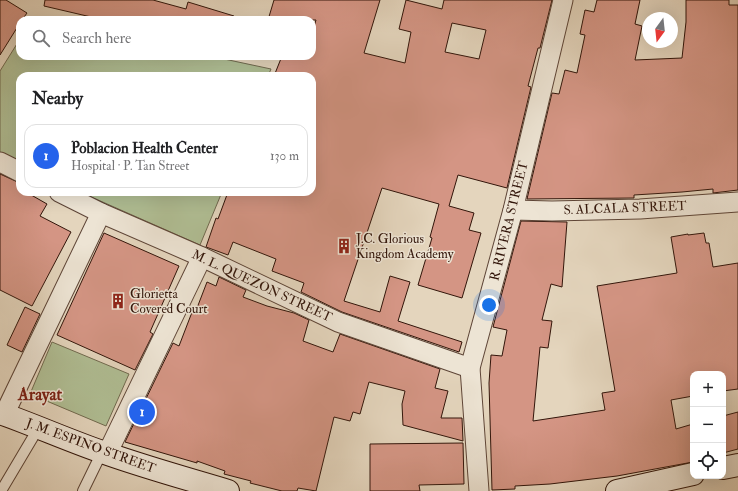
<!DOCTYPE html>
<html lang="en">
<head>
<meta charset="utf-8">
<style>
  :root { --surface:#fff; --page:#f6f6f6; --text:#202124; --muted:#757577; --line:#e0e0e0; --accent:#2563eb }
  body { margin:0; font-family:"IM FELL Double Pica",serif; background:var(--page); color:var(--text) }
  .controls { position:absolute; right:12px; bottom:12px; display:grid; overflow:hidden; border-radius:8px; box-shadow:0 4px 16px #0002 }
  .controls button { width:36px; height:36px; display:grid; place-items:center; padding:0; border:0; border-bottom:1px solid var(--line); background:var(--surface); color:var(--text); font:20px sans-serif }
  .compass { position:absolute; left:642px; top:12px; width:36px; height:36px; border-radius:50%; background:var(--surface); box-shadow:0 4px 16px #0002; rotate:195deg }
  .you { position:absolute; left:489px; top:305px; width:14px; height:14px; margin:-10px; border:3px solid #fff; border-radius:50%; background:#1a73e8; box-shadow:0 0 0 6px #1a73e833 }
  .badge { display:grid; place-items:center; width:26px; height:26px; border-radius:50%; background:var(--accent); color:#fff; font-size:13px; font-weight:700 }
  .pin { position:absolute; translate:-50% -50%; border:2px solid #fff; box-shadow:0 1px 4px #0006 }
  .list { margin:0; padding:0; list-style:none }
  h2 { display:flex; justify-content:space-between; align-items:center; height:52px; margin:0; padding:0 16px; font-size:17px }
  h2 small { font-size:13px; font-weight:400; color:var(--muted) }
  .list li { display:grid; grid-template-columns:26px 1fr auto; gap:12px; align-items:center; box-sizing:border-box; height:64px; margin:0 8px 8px; padding:0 8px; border:1px solid var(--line); border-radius:12px }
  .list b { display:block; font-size:15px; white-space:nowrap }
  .list p { margin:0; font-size:13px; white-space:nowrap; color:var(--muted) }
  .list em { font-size:13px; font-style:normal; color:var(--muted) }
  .icon { flex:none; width:22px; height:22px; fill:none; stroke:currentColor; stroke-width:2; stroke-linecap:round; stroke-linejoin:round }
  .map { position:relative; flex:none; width:738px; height:491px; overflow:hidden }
  .search { position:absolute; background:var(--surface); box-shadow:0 4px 16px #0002; left:16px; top:16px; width:300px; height:44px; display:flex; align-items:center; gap:10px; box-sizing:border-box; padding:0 14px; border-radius:12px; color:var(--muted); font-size:15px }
  .panel { position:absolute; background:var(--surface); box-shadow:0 4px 16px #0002; left:16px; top:72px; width:300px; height:124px; border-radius:12px }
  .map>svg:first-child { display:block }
</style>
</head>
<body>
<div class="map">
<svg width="738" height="491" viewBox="0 0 738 491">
  <rect width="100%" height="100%" fill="#e4d5bd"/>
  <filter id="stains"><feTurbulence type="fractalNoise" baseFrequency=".005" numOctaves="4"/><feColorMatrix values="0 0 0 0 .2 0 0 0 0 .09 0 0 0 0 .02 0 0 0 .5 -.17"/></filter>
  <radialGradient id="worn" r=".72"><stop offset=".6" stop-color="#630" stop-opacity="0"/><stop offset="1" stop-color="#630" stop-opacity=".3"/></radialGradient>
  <g fill="#b0be94" stroke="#716a4f">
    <path d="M20,39V56H210L271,69L268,76H20V165L0,156V71Z"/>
    <path d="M80,192H222L200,245Z"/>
    <path d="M52,342L129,374L106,426L30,394Z"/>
  </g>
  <g fill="#d49584" stroke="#32150a" fill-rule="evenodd">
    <path d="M0,0H6L27,13L22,20H20V23L0,55Z"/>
    <path d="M45,0H153L186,9L188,2L234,16L233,20H104L44,6Z"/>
    <path d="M274,0H380L364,53L405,63L411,32L399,29L406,0L442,9L444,0H552L540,48H538L528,86L531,87L507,188L458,175L449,206L474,213L469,230L481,233L462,298L418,285L432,238L430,237L439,204L382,188L344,301L380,312L390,276L410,282L398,321L462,342L459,352L342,312L301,292L304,283L272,271L276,259L233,242L228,255L206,247L216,218L218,219L228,192H312V76H274L282,56H312V33L316,20H268ZM452,23L486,30L479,59L445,52Z"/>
    <path d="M597,0H640L635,24L642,26L635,60L682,58L686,22V0H729V5H738V190L713,193V189L682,192L634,195V198L527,199L552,93L559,94L565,70L577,73L585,35L580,34L585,10L594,12Z"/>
    <path d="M0,174L20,183V192H26L47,204L40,216L71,232L32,306L0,290Z"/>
    <path d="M521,221L567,222L562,287L551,284L542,320L552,321L548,348L540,347L533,421L605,410L602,393L615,391L597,286L677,273L671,237L688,234V235L704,233L706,243H709L713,267L738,263V389L723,391V374H693V396L671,400L676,429L693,424V462L617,476L550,484L515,486V489L492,490L489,383L491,355L502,356L507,330L493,327Z"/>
    <path d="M104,233L179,266L150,332L153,334L135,370L57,335Z"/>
    <path d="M219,277L246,290L243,297L267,306L294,313L309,320L303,341L333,352L340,334L440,369L435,388L448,391L441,418H462L463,441L403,425L402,404L405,391L369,382L360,414L353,412L350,421L334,417L316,491L298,488L297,491H282L250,483L251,481L224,474L225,471L197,461V463L125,442L173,343L179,346L194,307L197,308L207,282L216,286Z"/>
    <path d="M25,307L40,314L22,352L7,345Z"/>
    <path d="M738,412V449L723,453V416Z"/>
    <path d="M463,443L464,484L419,485L420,491H370V444Z"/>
  </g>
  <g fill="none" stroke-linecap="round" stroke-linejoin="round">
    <g stroke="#5e4537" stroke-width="12">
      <g id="service">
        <path d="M1,491L39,427"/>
        <path d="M83,491L102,452"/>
      </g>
    </g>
    <g stroke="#5e4537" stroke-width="21">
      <g id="minor">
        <path d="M0,162L20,172"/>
        <path d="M59,192L101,213L202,257L338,322L470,368"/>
        <path d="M513,210L552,211L640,209L738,202"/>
        <path d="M4,415L101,213"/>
        <path d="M107,454L202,257"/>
        <path d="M479,491L470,368L513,210L563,0"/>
      </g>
    </g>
    <g stroke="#32150a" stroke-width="24">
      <g id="secondary">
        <path d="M0,413C37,426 72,442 108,454C148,468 188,479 228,491"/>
        <path d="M723,468L738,465"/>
        <path d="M617,491L693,474"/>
      </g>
    </g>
    <use href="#service" stroke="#ede4d4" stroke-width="10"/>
    <use href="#minor" stroke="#ede4d4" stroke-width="19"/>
    <use href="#secondary" stroke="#ede4d4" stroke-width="22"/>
  </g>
  <defs>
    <g id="building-bare" transform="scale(1.2)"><path d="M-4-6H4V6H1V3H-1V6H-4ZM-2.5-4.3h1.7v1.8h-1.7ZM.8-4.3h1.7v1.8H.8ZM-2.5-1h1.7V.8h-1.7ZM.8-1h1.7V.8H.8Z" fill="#8f2418" stroke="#ede4d4" stroke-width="2.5" paint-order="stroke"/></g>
  </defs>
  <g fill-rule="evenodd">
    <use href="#building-bare" x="344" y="246"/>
    <use href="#building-bare" x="118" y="301"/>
  </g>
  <g text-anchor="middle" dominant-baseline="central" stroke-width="3" stroke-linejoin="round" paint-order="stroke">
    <g font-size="13" fill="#32150a" stroke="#ede4d4">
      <text transform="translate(625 208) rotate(-2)">S. ALCALA STREET</text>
      <text transform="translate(509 221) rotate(-76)">R. RIVERA STREET</text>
      <text transform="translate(262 286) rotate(25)">M. L. QUEZON STREET</text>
      <text transform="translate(91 446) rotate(20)">J. M. ESPINO STREET</text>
    </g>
    <g font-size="13" fill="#32150a" stroke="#ede4d4" text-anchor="start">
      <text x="356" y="239">J.C. Glorious<tspan x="356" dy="15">Kingdom Academy</tspan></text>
      <text x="130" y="294">Glorietta<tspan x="130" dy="15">Covered Court</tspan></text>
    </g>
    <g font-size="17" font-weight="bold" fill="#7a1f14" stroke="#ede4d4">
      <text x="40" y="394">Arayat</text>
    </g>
  </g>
  <rect width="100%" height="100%" filter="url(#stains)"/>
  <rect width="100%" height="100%" fill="url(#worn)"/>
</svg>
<div class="controls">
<button>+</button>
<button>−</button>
<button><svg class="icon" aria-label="locate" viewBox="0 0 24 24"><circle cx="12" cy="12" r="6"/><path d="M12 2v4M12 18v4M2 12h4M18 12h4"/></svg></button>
</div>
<svg class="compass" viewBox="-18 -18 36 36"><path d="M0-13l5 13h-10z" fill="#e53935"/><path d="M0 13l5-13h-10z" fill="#757577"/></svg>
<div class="you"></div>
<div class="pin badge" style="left:142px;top:412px">1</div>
<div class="search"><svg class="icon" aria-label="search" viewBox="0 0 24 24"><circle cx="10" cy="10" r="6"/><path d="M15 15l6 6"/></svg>Search here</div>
<section class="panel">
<h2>Nearby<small></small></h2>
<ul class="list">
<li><span class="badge">1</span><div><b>Poblacion Health Center</b><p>Hospital · P. Tan Street</p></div><em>130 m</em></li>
</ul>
</section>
</div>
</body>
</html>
